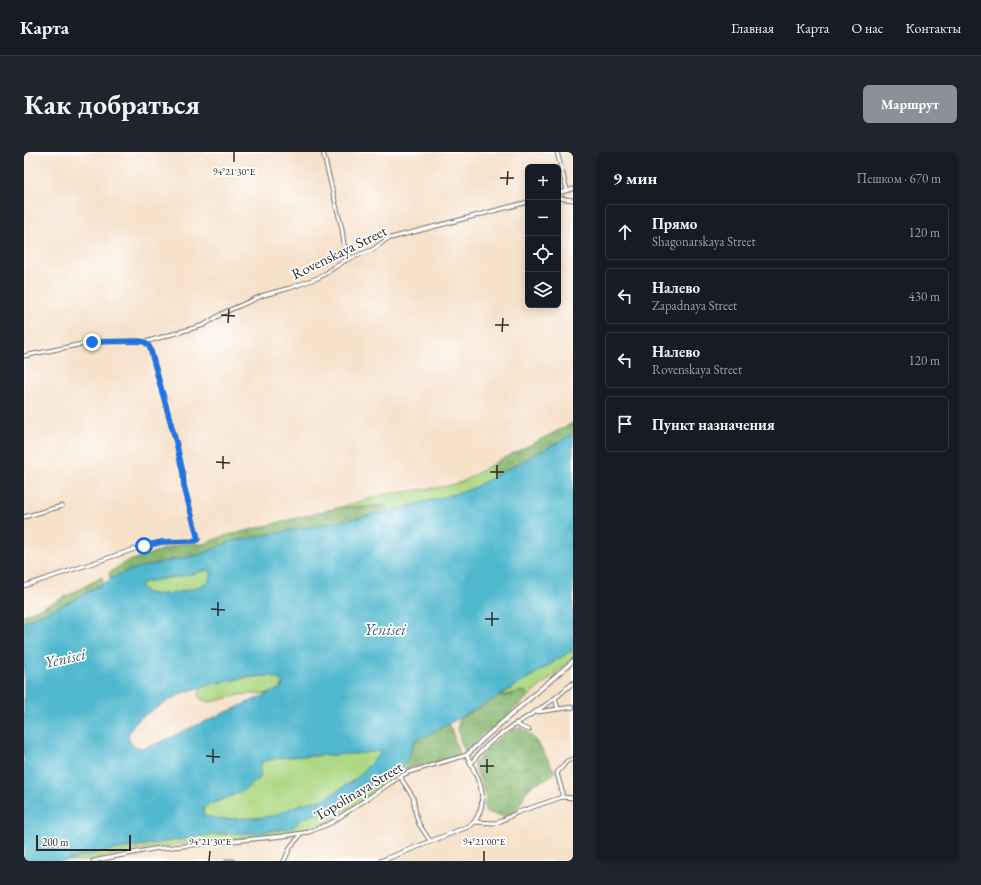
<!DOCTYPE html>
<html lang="ru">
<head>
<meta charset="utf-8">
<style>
  :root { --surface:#171b24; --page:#20242c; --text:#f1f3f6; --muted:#9ea1a6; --line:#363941; --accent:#8c9099 }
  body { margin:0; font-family:"EB Garamond",serif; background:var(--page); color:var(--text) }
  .controls { position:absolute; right:12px; top:12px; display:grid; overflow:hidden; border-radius:6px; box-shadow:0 2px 10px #0003 }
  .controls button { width:36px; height:36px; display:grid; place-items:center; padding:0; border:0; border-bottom:1px solid var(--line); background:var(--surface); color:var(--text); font:20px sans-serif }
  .scale { position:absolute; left:12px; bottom:10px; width:95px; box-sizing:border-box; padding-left:4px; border:2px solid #2b2b2b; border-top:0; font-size:11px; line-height:14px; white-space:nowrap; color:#2b2b2b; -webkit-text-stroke:3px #fff; paint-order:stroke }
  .stop { position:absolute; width:12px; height:12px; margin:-9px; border:3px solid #1a73e8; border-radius:50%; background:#fff }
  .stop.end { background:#1a73e8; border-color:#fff; box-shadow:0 1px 4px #0008 }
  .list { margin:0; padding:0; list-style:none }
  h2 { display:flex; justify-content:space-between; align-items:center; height:52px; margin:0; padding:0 16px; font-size:17px }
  h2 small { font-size:13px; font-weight:400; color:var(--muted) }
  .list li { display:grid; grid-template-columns:26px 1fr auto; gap:12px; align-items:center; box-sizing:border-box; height:56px; margin:0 8px 8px; padding:0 8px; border:1px solid var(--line); border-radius:6px }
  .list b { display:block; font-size:15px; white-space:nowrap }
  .list p { margin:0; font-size:13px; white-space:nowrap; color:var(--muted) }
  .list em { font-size:13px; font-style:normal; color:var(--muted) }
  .icon { flex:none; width:22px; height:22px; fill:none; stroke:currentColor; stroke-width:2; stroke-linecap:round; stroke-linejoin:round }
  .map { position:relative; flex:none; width:549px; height:709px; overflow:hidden; border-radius:6px }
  header { display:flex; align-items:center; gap:24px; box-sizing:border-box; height:56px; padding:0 20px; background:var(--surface); border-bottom:1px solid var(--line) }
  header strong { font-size:19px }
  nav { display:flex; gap:22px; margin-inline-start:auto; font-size:14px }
  .intro { display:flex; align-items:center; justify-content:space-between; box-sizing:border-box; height:96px; padding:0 24px }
  h1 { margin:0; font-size:28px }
  .button { padding:10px 18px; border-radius:6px; background:var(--accent); color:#fff; font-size:14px; font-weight:700 }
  main { display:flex; gap:24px; padding:0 24px }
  aside { flex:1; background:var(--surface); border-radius:6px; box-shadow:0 2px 10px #0003 }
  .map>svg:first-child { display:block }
</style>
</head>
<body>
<header>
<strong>Карта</strong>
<nav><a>Главная</a><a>Карта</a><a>О нас</a><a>Контакты</a></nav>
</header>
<div class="intro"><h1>Как добраться</h1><a class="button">Маршрут</a></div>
<main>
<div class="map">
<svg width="549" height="709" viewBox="0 0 549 709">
  <defs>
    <pattern id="forest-crowns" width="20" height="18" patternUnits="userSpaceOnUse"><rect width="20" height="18" fill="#8ab872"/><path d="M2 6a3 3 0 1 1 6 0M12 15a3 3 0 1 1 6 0" fill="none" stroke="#71965e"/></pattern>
  </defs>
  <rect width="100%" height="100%" fill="#fff"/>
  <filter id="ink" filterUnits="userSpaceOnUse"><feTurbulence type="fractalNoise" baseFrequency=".025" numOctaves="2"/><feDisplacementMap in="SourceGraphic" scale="8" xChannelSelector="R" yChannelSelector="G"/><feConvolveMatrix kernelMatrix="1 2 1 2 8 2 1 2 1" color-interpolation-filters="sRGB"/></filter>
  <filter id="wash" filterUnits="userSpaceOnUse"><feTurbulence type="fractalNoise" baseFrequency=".012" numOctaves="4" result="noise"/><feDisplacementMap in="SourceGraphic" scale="16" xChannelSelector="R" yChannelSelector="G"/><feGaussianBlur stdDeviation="0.9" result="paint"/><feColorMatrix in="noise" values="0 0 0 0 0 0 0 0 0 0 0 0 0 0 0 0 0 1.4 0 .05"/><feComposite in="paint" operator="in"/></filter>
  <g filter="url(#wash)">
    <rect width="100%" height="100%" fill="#f6e1ca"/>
    <g fill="#add884" stroke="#6c8258">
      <path d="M476,308L468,317V322L470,325L445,338L364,360L362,353L343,355H317L362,342L419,335L438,330L455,320Z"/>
      <path d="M184,418L187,420C188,425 185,430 180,432C170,438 116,452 117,432L120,430L158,424Z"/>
      <path d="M549,498V506L504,545L503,541L499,539L474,545Z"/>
      <path d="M247,524L258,529L259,532L257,536L248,541L216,543L187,550L178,548L175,544L176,536C199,529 222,525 247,524Z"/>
      <path d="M359,598L333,626L301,647L273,653L252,663L234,666L197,667L179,664V655L191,650L237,619V610L261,605L309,603Z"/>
      <path d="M366,618H375L369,626L310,667L295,674L267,682L166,691L107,699L61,709H40L82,699L192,682L233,681L269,676L278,667L297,660L307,662Z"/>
    </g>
    <g fill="url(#forest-crowns)" stroke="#5a724e">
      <path d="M549,271V282L470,325L468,322V317L476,308Z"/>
      <path d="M362,353L364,360L206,390L178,402L147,408L98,421L86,427L85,421L100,411L140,397L160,391L180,392L197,385L317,355H343Z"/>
      <path d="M78,425L79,431L52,447L0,470V463L35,448Z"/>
      <path d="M499,539L503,541L504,545L474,572L458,582L446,598L441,600C437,591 431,575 436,566L474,545Z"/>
      <path d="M424,572L428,579L435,603L411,611L384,616L369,626L384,606L391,588Z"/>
      <path d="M497,576C513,585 522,605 531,620L525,626L511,631L501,641L498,649L492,659L480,665L472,662L462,661L460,653L462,645L450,612C463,599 478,577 497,576Z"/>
    </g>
    <path fill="#50b7ce" stroke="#3e717c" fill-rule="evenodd" d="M549,282V498L474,545L406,582L391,588L384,606L375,618H366L307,662L297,660L278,667L269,676L233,681L192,682L82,699L40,709H0V470L52,447L98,421L117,415L178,402L206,390L364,360L445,338ZM184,418L187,420C188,425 185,430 180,432C170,438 116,452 117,432L120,430L158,424ZM247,524L258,529L259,532L257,536L164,577L135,591L119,596L110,594L106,590L104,583L108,575L118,565L142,550L161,540L188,532L225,525ZM358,599L333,626L301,647L273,653L252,663L234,666L198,667L179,664L180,655C201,645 218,643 236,626L237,610L261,605L331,602Z"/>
  </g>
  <g filter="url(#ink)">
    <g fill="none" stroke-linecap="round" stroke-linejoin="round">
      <g stroke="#726b63" stroke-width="5">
        <g id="minor">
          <path d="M299,0L318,77L322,108"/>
          <path d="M533,0L543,38"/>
          <path d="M534,41L549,37"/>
          <path d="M534,46L549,48"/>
          <path d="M0,204L68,190L113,189L121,190L180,173L199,161L240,143L266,136L296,125L322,108L348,98L363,87L504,50"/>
          <path d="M0,365L38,354"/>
          <path d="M0,434L120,394L138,390L172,389L174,387L160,334L159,321L152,290L126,196L121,190"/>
          <path d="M531,546L534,557"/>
          <path d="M513,560L549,555"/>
          <path d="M492,571L497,575L505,578"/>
          <path d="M447,612C464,586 492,573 517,556C529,549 539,539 549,531"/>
          <path d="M377,624L378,628L389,645L392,663L395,672L406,689"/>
          <path d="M538,645V639L533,621L543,609L549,607"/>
          <path d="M451,670L471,671L477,669L492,661L538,645L549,646"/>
          <path d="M69,709L129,697L259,684L285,680L307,671L377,624L385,620L443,603"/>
          <path d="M203,709H208"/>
          <path d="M260,709L267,694L275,685L276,682"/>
        </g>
      </g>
      <g stroke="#726b63" stroke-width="5.5">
        <path id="tertiary" d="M357,709L443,675C451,672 453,666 456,659C463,638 451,622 443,603L459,587L549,509"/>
      </g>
      <use href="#minor" stroke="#fff" stroke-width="3"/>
      <use href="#tertiary" stroke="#fff" stroke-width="3.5"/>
    </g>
  </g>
  <g fill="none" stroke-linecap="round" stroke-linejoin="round" filter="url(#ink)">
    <path stroke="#1a73e8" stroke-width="5" d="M68,190L113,189C119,189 123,190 126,196L152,290L159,321L160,334L174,387L172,389L138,390L120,394"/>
  </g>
  <path fill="none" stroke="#2b2b2b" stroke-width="1.5" d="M210,10V0M476,26H490M483,33L484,19M197,163L211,164M204,171L205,157M471,173H485M478,180L479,166M192,310L206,311M199,317V304M466,320H480M473,327V313M187,457L201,458M194,464V450M461,467H475M468,474V460M182,604L196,605M189,611V597M456,614H470M463,621V607M185,709L186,699M460,709V699"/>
  <g text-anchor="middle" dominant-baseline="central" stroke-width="3.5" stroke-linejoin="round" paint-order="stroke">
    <g font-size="15" fill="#2b2b2b" stroke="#fff">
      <text transform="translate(315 100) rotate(-26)">Rovenskaya Street</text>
      <text transform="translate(334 639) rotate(-31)">Topolinaya Street</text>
    </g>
    <g font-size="16" font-style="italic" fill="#3a636c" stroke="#fff">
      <text x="361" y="477">Yenisei</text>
      <text transform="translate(41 506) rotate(-13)">Yenisei</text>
    </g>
  </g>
  <g font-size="10" text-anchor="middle" fill="#2b2b2b" stroke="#fff" stroke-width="3.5" stroke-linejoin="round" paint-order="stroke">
    <text x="210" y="23">94°21'30"E</text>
    <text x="186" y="693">94°21'30"E</text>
    <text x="460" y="693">94°21'00"E</text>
  </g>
</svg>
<div class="controls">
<button>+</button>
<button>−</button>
<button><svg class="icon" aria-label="locate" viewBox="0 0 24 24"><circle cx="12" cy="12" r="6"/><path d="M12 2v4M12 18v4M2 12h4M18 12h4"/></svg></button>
<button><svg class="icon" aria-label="layers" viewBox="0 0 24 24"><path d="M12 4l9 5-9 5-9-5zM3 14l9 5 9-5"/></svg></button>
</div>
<div class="scale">200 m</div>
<div class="stop" style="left:120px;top:394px"></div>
<div class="stop end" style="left:68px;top:190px"></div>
</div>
<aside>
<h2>9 мин<small>Пешком · 670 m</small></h2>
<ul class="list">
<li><svg class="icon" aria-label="ahead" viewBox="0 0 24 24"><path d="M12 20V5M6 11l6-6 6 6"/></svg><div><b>Прямо</b><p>Shagonarskaya Street</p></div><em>120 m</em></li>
<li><svg class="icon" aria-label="left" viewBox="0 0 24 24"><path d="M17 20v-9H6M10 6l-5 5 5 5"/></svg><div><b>Налево</b><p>Zapadnaya Street</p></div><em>430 m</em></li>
<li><svg class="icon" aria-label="left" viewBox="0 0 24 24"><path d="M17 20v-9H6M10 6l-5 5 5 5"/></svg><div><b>Налево</b><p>Rovenskaya Street</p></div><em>120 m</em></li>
<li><svg class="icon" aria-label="arrive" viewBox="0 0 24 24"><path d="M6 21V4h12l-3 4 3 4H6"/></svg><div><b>Пункт назначения</b></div></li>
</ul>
</aside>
</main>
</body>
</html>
